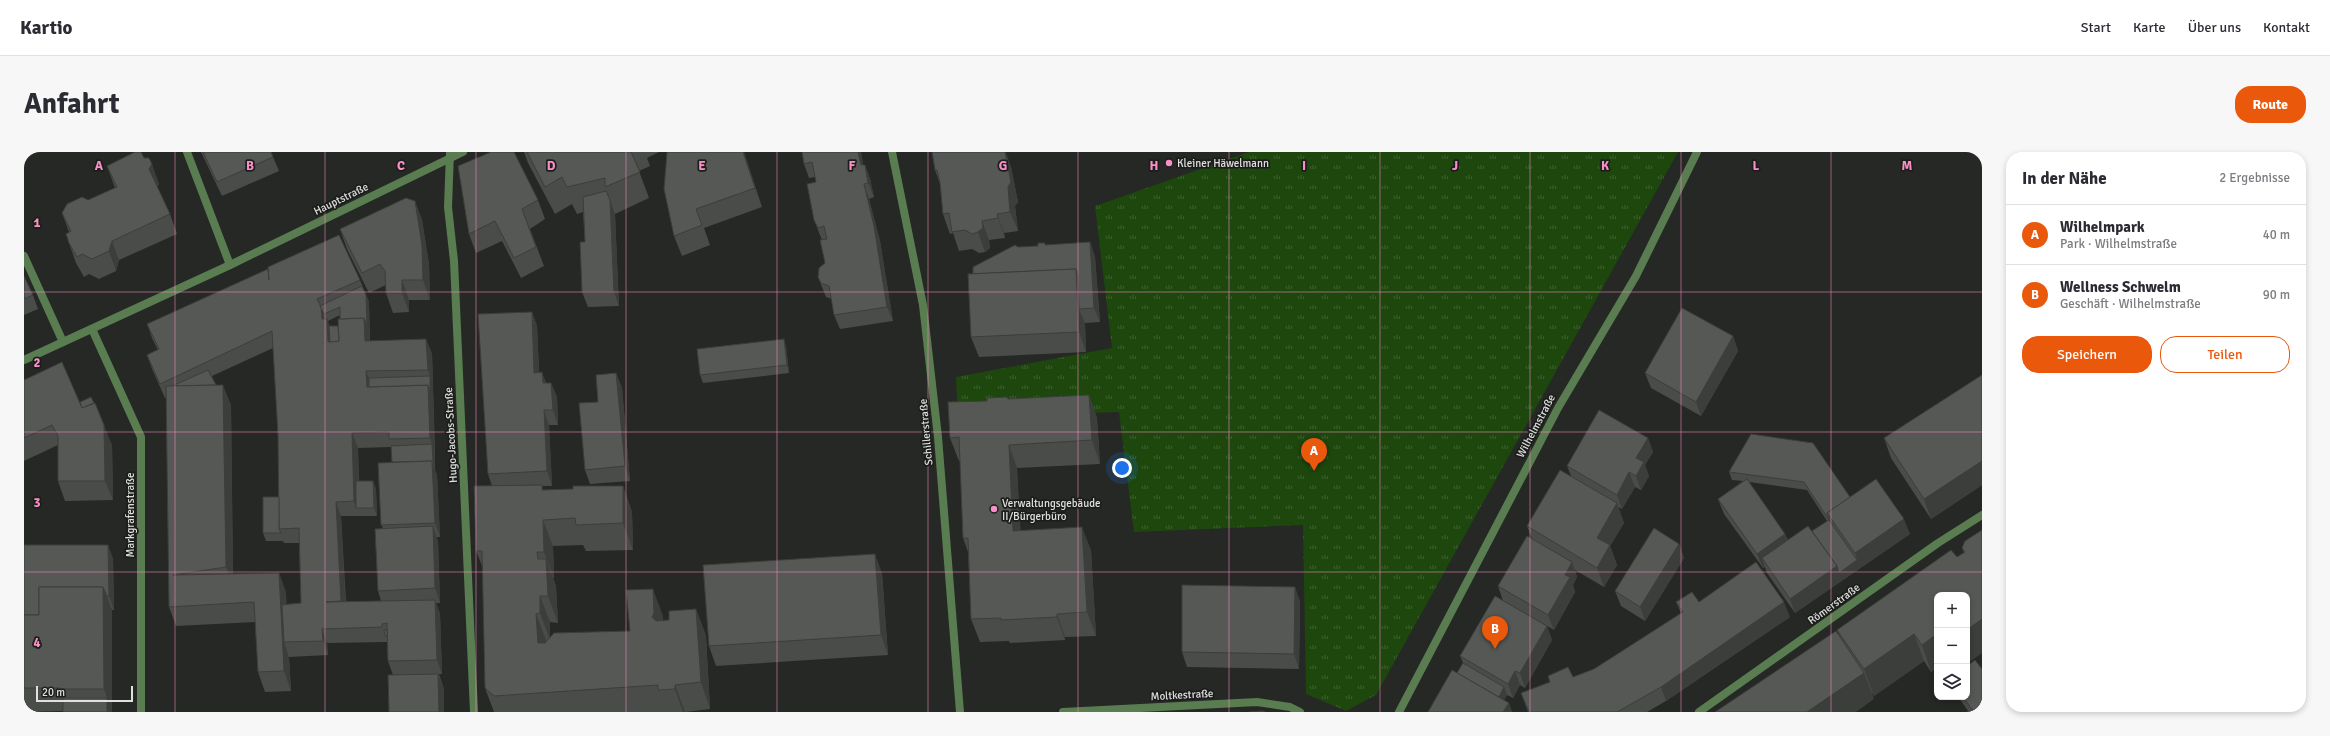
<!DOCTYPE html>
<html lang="de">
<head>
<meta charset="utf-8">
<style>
  :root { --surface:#fff; --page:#f7f7f7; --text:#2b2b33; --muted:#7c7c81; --line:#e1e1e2; --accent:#ea580c }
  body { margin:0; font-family:Signika,sans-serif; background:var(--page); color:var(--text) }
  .controls { position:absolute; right:12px; bottom:12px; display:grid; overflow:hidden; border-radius:8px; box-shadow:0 2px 6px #0003 }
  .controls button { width:36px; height:36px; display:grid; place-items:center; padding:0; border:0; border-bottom:1px solid var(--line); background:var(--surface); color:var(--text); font:20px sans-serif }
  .scale { position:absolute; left:12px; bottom:10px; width:97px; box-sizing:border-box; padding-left:4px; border:2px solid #e0e1df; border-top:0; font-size:11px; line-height:14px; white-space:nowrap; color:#e0e1df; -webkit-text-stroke:3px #1c1e1b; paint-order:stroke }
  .you { position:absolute; left:1098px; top:316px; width:14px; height:14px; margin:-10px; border:3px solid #fff; border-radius:50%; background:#1a73e8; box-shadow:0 0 0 6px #1a73e833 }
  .badge { display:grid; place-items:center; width:26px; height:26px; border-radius:50%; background:var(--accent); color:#fff; font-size:13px; font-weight:700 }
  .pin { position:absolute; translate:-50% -33px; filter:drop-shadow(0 1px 2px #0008) }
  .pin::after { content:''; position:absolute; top:21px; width:14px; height:12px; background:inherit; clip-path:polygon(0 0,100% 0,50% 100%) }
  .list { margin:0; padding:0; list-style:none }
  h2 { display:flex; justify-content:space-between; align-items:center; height:52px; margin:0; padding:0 16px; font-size:17px }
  h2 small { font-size:13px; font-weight:400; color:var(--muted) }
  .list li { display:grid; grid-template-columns:26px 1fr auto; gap:12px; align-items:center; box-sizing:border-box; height:60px; padding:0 16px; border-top:1px solid var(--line) }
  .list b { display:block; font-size:15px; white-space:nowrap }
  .list p { margin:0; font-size:13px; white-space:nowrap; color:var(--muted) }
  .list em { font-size:13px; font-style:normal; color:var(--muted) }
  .actions { display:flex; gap:8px; padding:12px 16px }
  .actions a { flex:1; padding:9px 0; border:1px solid var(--accent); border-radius:16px; text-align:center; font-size:14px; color:var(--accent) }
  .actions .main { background:var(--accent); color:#fff }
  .icon { flex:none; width:22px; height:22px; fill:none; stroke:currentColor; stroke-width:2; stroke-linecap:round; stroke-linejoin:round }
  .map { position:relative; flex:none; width:1958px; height:560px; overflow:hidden; border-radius:16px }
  header { display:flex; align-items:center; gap:24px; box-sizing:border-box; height:56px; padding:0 20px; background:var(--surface); border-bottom:1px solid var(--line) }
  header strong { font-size:19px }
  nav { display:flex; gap:22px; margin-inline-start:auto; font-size:14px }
  .intro { display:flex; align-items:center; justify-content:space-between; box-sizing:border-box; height:96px; padding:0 24px }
  h1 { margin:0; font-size:28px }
  .button { padding:10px 18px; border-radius:16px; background:var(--accent); color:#fff; font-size:14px; font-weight:700 }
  main { display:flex; gap:24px; padding:0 24px }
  aside { flex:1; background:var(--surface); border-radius:16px; box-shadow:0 2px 6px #0003 }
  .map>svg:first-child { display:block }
</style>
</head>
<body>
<header>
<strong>Kartio</strong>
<nav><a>Start</a><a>Karte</a><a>Über uns</a><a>Kontakt</a></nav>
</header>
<div class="intro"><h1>Anfahrt</h1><a class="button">Route</a></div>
<main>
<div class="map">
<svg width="1958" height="560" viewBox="0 0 1958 560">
  <defs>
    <pattern id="grass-tufts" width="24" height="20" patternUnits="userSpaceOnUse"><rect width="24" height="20" fill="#1d470d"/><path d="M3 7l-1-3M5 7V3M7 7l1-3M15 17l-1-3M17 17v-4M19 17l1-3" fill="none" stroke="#3e6130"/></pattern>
  </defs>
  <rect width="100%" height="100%" fill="#252825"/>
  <path fill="url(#grass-tufts)" d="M1225,0H1654L1352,543L1322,559L1282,542L1279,373L1110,380L1095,260L934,265L932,225L1088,196L1071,54Z"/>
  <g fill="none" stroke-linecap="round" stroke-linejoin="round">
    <g stroke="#5a7c51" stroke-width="8">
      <path d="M163,0L206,113"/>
      <path d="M0,104L39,190"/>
    </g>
    <g stroke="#5a7c51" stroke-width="8">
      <path d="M426,0L424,55L430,109L450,560"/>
      <path d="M868,0L899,153L914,285L936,560"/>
      <path d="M68,177L117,285V560"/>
      <path d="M0,208L206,113L439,0"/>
      <path d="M1039,560L1233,550L1266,555L1276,560"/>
      <path d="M1375,560L1534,256L1612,124L1673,0"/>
      <path d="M1675,560L1914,391L1958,363"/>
    </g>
  </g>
  <g fill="#494c48" fill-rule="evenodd">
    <path d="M177,0H247L255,19L198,44Z"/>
    <path d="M500,0H635L623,6L626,14L615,19L625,46L591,62L595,154L564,155L558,140L561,90L559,60L553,62L548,52L531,62L504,11Z"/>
    <path d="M643,0H720L738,55L680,76L686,93L658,104L650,84Z"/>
    <path d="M778,0H837L839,13H841L846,27L850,45L845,47L856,89L869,169L816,177L810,163L808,147L802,145L794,125L801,111L798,88L790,68L792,30L791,25L785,26L780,12Z"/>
    <path d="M120,6L135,32L133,35L146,62L153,82L95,108L92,119L75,127L65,122L60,125L52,111L45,91V80L38,61L91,36L83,14Z"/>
    <path d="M987,15L994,50L991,54L994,79L980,81L981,86L965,88L966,96L961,100L955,101L948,97L935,99L929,81L926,82L919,62L916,32L911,18Z"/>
    <path d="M514,48L521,67L506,77L520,114L497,126L478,89L452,101L445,82Z"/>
    <path d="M391,49L398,68L405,112L406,148H385V160L369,161L362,141V133L345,141L323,97L316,77Z"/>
    <path d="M1066,90L1071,105L1076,170L1061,171L1062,200L955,205L947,185L949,122L994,95L1014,94L1022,93Z"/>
    <path d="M244,117L245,120L336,128L345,150L346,189L408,201L411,300V317H410L413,323L416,385H412L414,389L416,451H412L416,462L418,522H415L420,537L369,523L364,509L363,490L303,491L304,503L265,505L267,539L241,540L234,520L231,470L152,474L145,455L142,246H141L128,217L123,203L134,198L128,186L123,172ZM316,163V167L314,174H305L304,169ZM249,196L254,283L255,345L239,381L242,389H259L260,391H275L277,451L262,452V441L255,421L209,422L207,253L192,233L188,224ZM367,295L368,311L357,373L359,376L354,439L357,449L322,450L317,364H353L352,337L349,329H335L334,296Z"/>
    <path d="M0,124L9,143L14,157L0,163Z"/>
    <path d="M508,160L513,174L515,220L522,231H527L533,245L534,273H525L528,334H518L519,338L549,337L599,334L608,360L609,398L562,399L559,393L529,394L530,426H529L532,434L534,471L526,470V486L606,479L639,464V469L645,468L672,457L682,484L686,557L661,560H470L461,536L459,416L452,399L468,334L464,322Z"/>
    <path d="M1709,184L1714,199L1677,264L1627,236L1621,221Z"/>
    <path d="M760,187L762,195L765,221L679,231L676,223Z"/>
    <path d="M592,221L598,236L606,329L566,332L561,318L574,250Z"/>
    <path d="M1958,223V333L1907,367L1867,306L1860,286Z"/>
    <path d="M0,228L56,250L88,293L89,348L41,349L34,329V293L0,309Z"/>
    <path d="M1065,243L1073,266L1076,312L993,316L996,378L1067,398L1072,484L1041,485V488L986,491L985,489L956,490L947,467L944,400L939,386L936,309H935L926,286L963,249L983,245L984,247Z"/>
    <path d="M1727,282L1826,345L1886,382L1771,461L1743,421L1741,415L1739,416L1700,362L1694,347L1719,329L1708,328L1705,320ZM1725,330L1783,338L1803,369L1788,379L1764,388L1761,382Z"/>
    <path d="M1624,286L1629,300L1621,313L1625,324L1617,338L1611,335L1598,357L1594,355L1600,371L1586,394L1593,413L1580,435L1551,418L1553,425L1549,433L1551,440L1530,478L1523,474L1528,488L1501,536L1496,533L1489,546L1483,543L1480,548L1485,551L1488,560H1404L1433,521L1439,511L1436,504L1479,449L1474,434L1508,387L1503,374L1547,324L1543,314Z"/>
    <path d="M1941,389L1947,509L1943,503V443H1913V516L1907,520L1900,509L1850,544L1847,539L1850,547L1816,486L1813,478L1940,401L1938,396Z"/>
    <path d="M1655,392L1660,406L1621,469L1597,454L1591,439Z"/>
    <path d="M0,393H84L89,407L90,458H88V560H39V559L0,560Z"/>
    <path d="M858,421L864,503L692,514L685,494Z"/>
    <path d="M1276,449L1275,517L1163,515L1158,500Z"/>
    <path d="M1652,450H1675L1766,465L1642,549L1623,560H1504L1497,541L1549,525L1570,517L1657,461Z"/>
    <path d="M1934,545H1943L1958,560H1945Z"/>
  </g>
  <g fill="#3c3e3b">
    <path d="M719,0H720L738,55L731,36Z"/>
    <path d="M834,0H837L842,28L837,13Z"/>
    <path d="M981,0H982L987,15L994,50L991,54L994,79L986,60L984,35Z"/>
    <path d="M128,12L135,32L132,37L125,17Z"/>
    <path d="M841,13L846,27L850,45L844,31Z"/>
    <path d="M840,32L845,47L856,89L869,169L863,155Z"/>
    <path d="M586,48L591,62L595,154L590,140Z"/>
    <path d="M391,49L398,68L405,112L406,148L399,128Z"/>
    <path d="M973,62L980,81L981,86L974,66Z"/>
    <path d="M958,69L965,88L966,96L961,100L954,80Z"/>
    <path d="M88,89L95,108L92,119L85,99Z"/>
    <path d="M1066,90L1071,105L1076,170L1070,156Z"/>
    <path d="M1052,117L1059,137L1055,157L1061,171L1062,200L1055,180Z"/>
    <path d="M378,128L385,148V160L378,141Z"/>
    <path d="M342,143L345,150L346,204L341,189L340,166Z"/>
    <path d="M297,155L302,170L298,167Z"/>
    <path d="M508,160L513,174L516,235L510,221Z"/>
    <path d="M303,167L308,182L309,197L304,190Z"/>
    <path d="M1709,184L1714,199L1677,264L1672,250Z"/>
    <path d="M402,187L408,201L411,317L409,309L408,292L406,286L404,233L406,224L404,218Z"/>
    <path d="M760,187L762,195L765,221L763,213Z"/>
    <path d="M342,219L348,234V242L343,235Z"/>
    <path d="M518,220L524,235L519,231Z"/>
    <path d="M592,221L598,236L606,329L601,314Z"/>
    <path d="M527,231L533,245L534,273L529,258Z"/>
    <path d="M199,233L207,253L209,434L202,415Z"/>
    <path d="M1065,243L1073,266L1076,312L1068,288Z"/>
    <path d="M520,258L525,273L528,334L523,319Z"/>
    <path d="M80,273L88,293L89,348L81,329Z"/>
    <path d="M328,281L334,296L335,356H332L330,349Z"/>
    <path d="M1624,286L1629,300L1621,313L1625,324L1617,338L1612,324V306Z"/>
    <path d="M985,293L993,316L998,402L989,379Z"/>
    <path d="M408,309L413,323L416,385L411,371Z"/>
    <path d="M1958,309V333L1907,367L1900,347Z"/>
    <path d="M1605,320L1611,335L1598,357L1593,343Z"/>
    <path d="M349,329L352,337L353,364L350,356Z"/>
    <path d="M599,334L608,360L609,398L599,371Z"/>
    <path d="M312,350L317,364L322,464L317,449Z"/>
    <path d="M1593,351L1600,371L1586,394L1593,413L1580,435L1573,416V386Z"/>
    <path d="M1880,367L1886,382L1836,416L1831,401Z"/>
    <path d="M519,368L529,394L530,426L520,400Z"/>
    <path d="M409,374L414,389L416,451L411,436Z"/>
    <path d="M1058,375L1067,398L1072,484L1063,460Z"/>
    <path d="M1761,382L1767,396L1738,406L1741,415L1739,416L1733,402Z"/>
    <path d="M1655,392L1660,406L1621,469L1616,455Z"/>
    <path d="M84,393L89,407L90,458L85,444Z"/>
    <path d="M851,402L858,421L864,503L857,483Z"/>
    <path d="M522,407L532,434L534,471L524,444Z"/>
    <path d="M1833,408L1836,416L1771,461L1766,447L1813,414Z"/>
    <path d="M1548,410L1553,425L1549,433L1551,440L1530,478L1524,463L1541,423Z"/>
    <path d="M255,421L262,441L265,490H260L265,505L267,539L260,519Z"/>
    <path d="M79,435L88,458V560H83V546L80,537Z"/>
    <path d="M1271,435L1276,449L1275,517L1270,502Z"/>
    <path d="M629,437L639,464L640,488L628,465Z"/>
    <path d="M516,444L526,470V488L516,461Z"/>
    <path d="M411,448L416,462L418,522L413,508Z"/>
    <path d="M1760,450L1766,465L1642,549L1637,535Z"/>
    <path d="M672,457L682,484L686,557L677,530Z"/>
    <path d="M512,462L522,488L523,518L514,491Z"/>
    <path d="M1033,462L1041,485V488L1033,465Z"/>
    <path d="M1958,467V501L1947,509L1943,498V478Z"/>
    <path d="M1523,474L1528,488L1501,536L1496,521Z"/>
    <path d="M298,477L303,491L304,503L299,489Z"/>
    <path d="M1890,482L1900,509L1850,544L1840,517Z"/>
    <path d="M1913,482V516L1907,520L1898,493Z"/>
    <path d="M1491,519L1496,533L1489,546L1484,532Z"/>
    <path d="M1840,521L1850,547L1832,560H1783Z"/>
    <path d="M414,522L420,537V560H415Z"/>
    <path d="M651,533L661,560H659L651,537Z"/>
    <path d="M1480,535L1483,543L1475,557L1472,549Z"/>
    <path d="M1485,551L1488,560H1479Z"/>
    <path d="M1958,556V560H1953Z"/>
  </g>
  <g fill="#555854" stroke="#3c3e3b">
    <path d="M111,0H117L120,6H125L128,12L125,17L146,62L88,89L85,99L68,107L58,102L53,105L45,91L42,82L47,79L38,61L43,52L58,45L64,48L93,35L83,14Z"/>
    <path d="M179,0H247L249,5L193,30Z"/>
    <path d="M467,0H490L514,48L498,57L512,95L490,106L471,69L445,82L434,14Z"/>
    <path d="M503,0H607L616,20L581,35V26L543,35L538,25L521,35Z"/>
    <path d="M643,0H719L731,36L672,57L678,73L650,84L640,37Z"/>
    <path d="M778,0H834L837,13H841L844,31L840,32L850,74L863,155L810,163L805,134L797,131L794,125L795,116L801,111L796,88L803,87L800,74L794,76L790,68L783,32L792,30L788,10L780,12Z"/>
    <path d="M908,0H981L987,30L984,35L986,60L973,62L974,66L958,69L959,76L954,80L948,82L941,78L928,80L925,61L919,62L916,31L913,18H911Z"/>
    <path d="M582,39L586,48L590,140H558L556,90H561L559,45Z"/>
    <path d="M382,46L391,49L398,93L399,128H378V141H362L361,119L356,112L338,121L316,77Z"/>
    <path d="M315,83L336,128L293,147L297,155L298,167H303L304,190L315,189L314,167L340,166L341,189L402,187L404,218L342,219L343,235L404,233L406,286L365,287V280L328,281L330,349L312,350L317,449L302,450L411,448L413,508L364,509L363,471L358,472V475L298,477L299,489L260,490L258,453L277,451L275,376L255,377L254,283L248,179L136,232L123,203L135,197L123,172L244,117L245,128L244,115Z"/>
    <path d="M1066,90L1070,156L1055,157L1054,123L1052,117L949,122V115L991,93L994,95L1014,94V91H1021V93Z"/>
    <path d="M1052,117L1055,180L947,185L944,122Z"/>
    <path d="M0,124L9,143L0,147Z"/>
    <path d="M338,134L342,143L343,173L340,166L316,167V155L300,162L296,154Z"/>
    <path d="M1658,156L1709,184L1672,250L1621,221Z"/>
    <path d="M508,160L510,221L518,220L519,231H527L529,258H520L523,319L464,322L454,162Z"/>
    <path d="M305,174H314L315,189L306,190Z"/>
    <path d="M760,187L763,213L676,223L673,197Z"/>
    <path d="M38,210L58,256L71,251L80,273L81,329H34V284L28,273L0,286V228Z"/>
    <path d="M184,218L192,233L148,234Z"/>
    <path d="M592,221L601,314L561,318L555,251L574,250L572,223Z"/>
    <path d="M1958,223V309L1900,347L1860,286Z"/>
    <path d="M406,224V240L404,233L345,235V226Z"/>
    <path d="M199,233L202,415L149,423L255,421L260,519L234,520L230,450L145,455L142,234Z"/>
    <path d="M1065,243L1068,288L985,293L989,379L1058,375L1063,460L1033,462V465L977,468V466L947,467L944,386H939L935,285L926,286L924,250L963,249V246L983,245L984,247Z"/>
    <path d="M67,245L70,251L58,256L56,250Z"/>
    <path d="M1575,258L1624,286L1612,306L1620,310L1612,324L1605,320L1593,343L1543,314Z"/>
    <path d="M1727,282L1789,291L1826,345L1803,361L1805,368L1780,330L1705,320Z"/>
    <path d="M408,292L409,309L368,310L367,294Z"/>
    <path d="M408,309L411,371L357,373L354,311Z"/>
    <path d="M1536,318L1593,351L1573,386L1586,393L1573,416L1503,374Z"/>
    <path d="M1723,327L1761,382L1733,402L1694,347Z"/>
    <path d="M1852,327L1880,367L1831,401L1803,361Z"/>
    <path d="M332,329H349L350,356H332Z"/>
    <path d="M518,333V338L549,337V334H599V371L552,373L551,366L519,368L520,400H513L514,407H522L524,444H516V461L512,462L514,491H521L530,481L606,479L602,438L629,437L630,461L628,465L632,469L645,468V459L672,457L677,530L651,533V537L634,538V533L470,544L461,536L458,399H452L450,334Z"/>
    <path d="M239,345H255V377L257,381H239Z"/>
    <path d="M1805,368L1833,408L1815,421L1813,414L1788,379Z"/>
    <path d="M409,374L411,436L354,439L351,377Z"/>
    <path d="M1784,374L1813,414L1766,447L1738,406Z"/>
    <path d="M1630,376L1655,392L1616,455L1591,439Z"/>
    <path d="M1958,378V467L1943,478V443H1913V482L1898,493L1890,482L1840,517L1813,478L1927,398L1933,405L1941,400L1938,396L1941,389Z"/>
    <path d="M1503,384L1548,410L1541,423L1546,425L1524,463L1474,434Z"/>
    <path d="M0,393H84L85,444H83L79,435H15V463H0Z"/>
    <path d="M851,402L857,483L685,494L679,413Z"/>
    <path d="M1732,410L1760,450L1637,535L1593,560H1505L1497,541L1526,530L1524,524L1544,515L1549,525L1570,517L1659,460L1652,450L1668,440L1675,450Z"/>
    <path d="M1158,433L1271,435L1270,502L1158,500Z"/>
    <path d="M15,435H79L80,537H36V536H0V463H15Z"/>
    <path d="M1471,444L1523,474L1496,521L1491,519L1484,532L1436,504Z"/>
    <path d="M360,478H363V484H361Z"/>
    <path d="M1812,479L1840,521L1783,560H1691Z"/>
    <path d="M1951,508L1958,517V556L1953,560H1950L1939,545H1943V514Z"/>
    <path d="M1439,511L1480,535L1475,545L1433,521Z"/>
    <path d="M1428,518L1485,551L1479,560H1404Z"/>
    <path d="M414,522L415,560H365L364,523Z"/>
    <rect x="39" y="546" width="44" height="14"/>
    <path d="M1239,559L1241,560H1225Z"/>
  </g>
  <path fill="none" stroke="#fa8fc6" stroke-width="1" stroke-opacity="0.55" d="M151,0V560M301,0V560M452,0V560M602,0V560M753,0V560M904,0V560M1054,0V560M1205,0V560M1356,0V560M1506,0V560M1657,0V560M1807,0V560M0,140H1958M0,280H1958M0,420H1958"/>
  <g fill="#fa8fc6" stroke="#1c1e1b" stroke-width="1.5">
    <circle cx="1145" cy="11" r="4"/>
    <circle cx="970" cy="357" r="4"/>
  </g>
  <g text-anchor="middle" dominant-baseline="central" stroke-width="3.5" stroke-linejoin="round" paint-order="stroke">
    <g font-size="11" fill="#e0e1df" stroke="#1c1e1b" text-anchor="start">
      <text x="1153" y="11">Kleiner Häwelmann</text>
      <text x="978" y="351">Verwaltungsgebäude<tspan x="978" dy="13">II/Bürgerbüro</tspan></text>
    </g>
    <g font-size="11" fill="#e0e1df" stroke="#1c1e1b">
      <text transform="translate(317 47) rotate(-26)">Hauptstraße</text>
      <text transform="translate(1512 274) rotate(-62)">Wilhelmstraße</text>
      <text transform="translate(902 280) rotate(-95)">Schillerstraße</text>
      <text transform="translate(427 283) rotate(-93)">Hugo-Jacobs-Straße</text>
      <text transform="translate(106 363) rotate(-90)">Markgrafenstraße</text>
      <text transform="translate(1810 452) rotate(-36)">Römerstraße</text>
      <text transform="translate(1158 543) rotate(-3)">Moltkestraße</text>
    </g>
  </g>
  <g font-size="13" text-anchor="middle" font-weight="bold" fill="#fa8fc6" stroke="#1c1e1b" stroke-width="3.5" stroke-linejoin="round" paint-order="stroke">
    <text x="75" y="18">A</text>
    <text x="226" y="18">B</text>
    <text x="377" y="18">C</text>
    <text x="527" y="18">D</text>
    <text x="678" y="18">E</text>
    <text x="828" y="18">F</text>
    <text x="979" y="18">G</text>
    <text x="1130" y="18">H</text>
    <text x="1280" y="18">I</text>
    <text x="1431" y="18">J</text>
    <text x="1581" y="18">K</text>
    <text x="1732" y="18">L</text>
    <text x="1883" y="18">M</text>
    <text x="13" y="75">1</text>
    <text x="13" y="215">2</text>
    <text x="13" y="355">3</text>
    <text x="13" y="495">4</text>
  </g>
</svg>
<div class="controls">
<button>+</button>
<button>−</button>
<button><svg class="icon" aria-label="layers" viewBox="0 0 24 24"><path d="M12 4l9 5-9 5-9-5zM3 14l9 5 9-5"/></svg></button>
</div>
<div class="scale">20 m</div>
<div class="you"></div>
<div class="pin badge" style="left:1290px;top:319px">A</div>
<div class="pin badge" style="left:1471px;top:497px">B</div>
</div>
<aside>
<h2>In der Nähe<small>2 Ergebnisse</small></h2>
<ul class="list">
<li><span class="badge">A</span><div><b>Wilhelmpark</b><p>Park · Wilhelmstraße</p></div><em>40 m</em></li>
<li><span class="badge">B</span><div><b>Wellness Schwelm</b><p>Geschäft · Wilhelmstraße</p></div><em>90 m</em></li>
</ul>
<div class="actions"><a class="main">Speichern</a><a>Teilen</a></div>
</aside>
</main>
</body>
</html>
